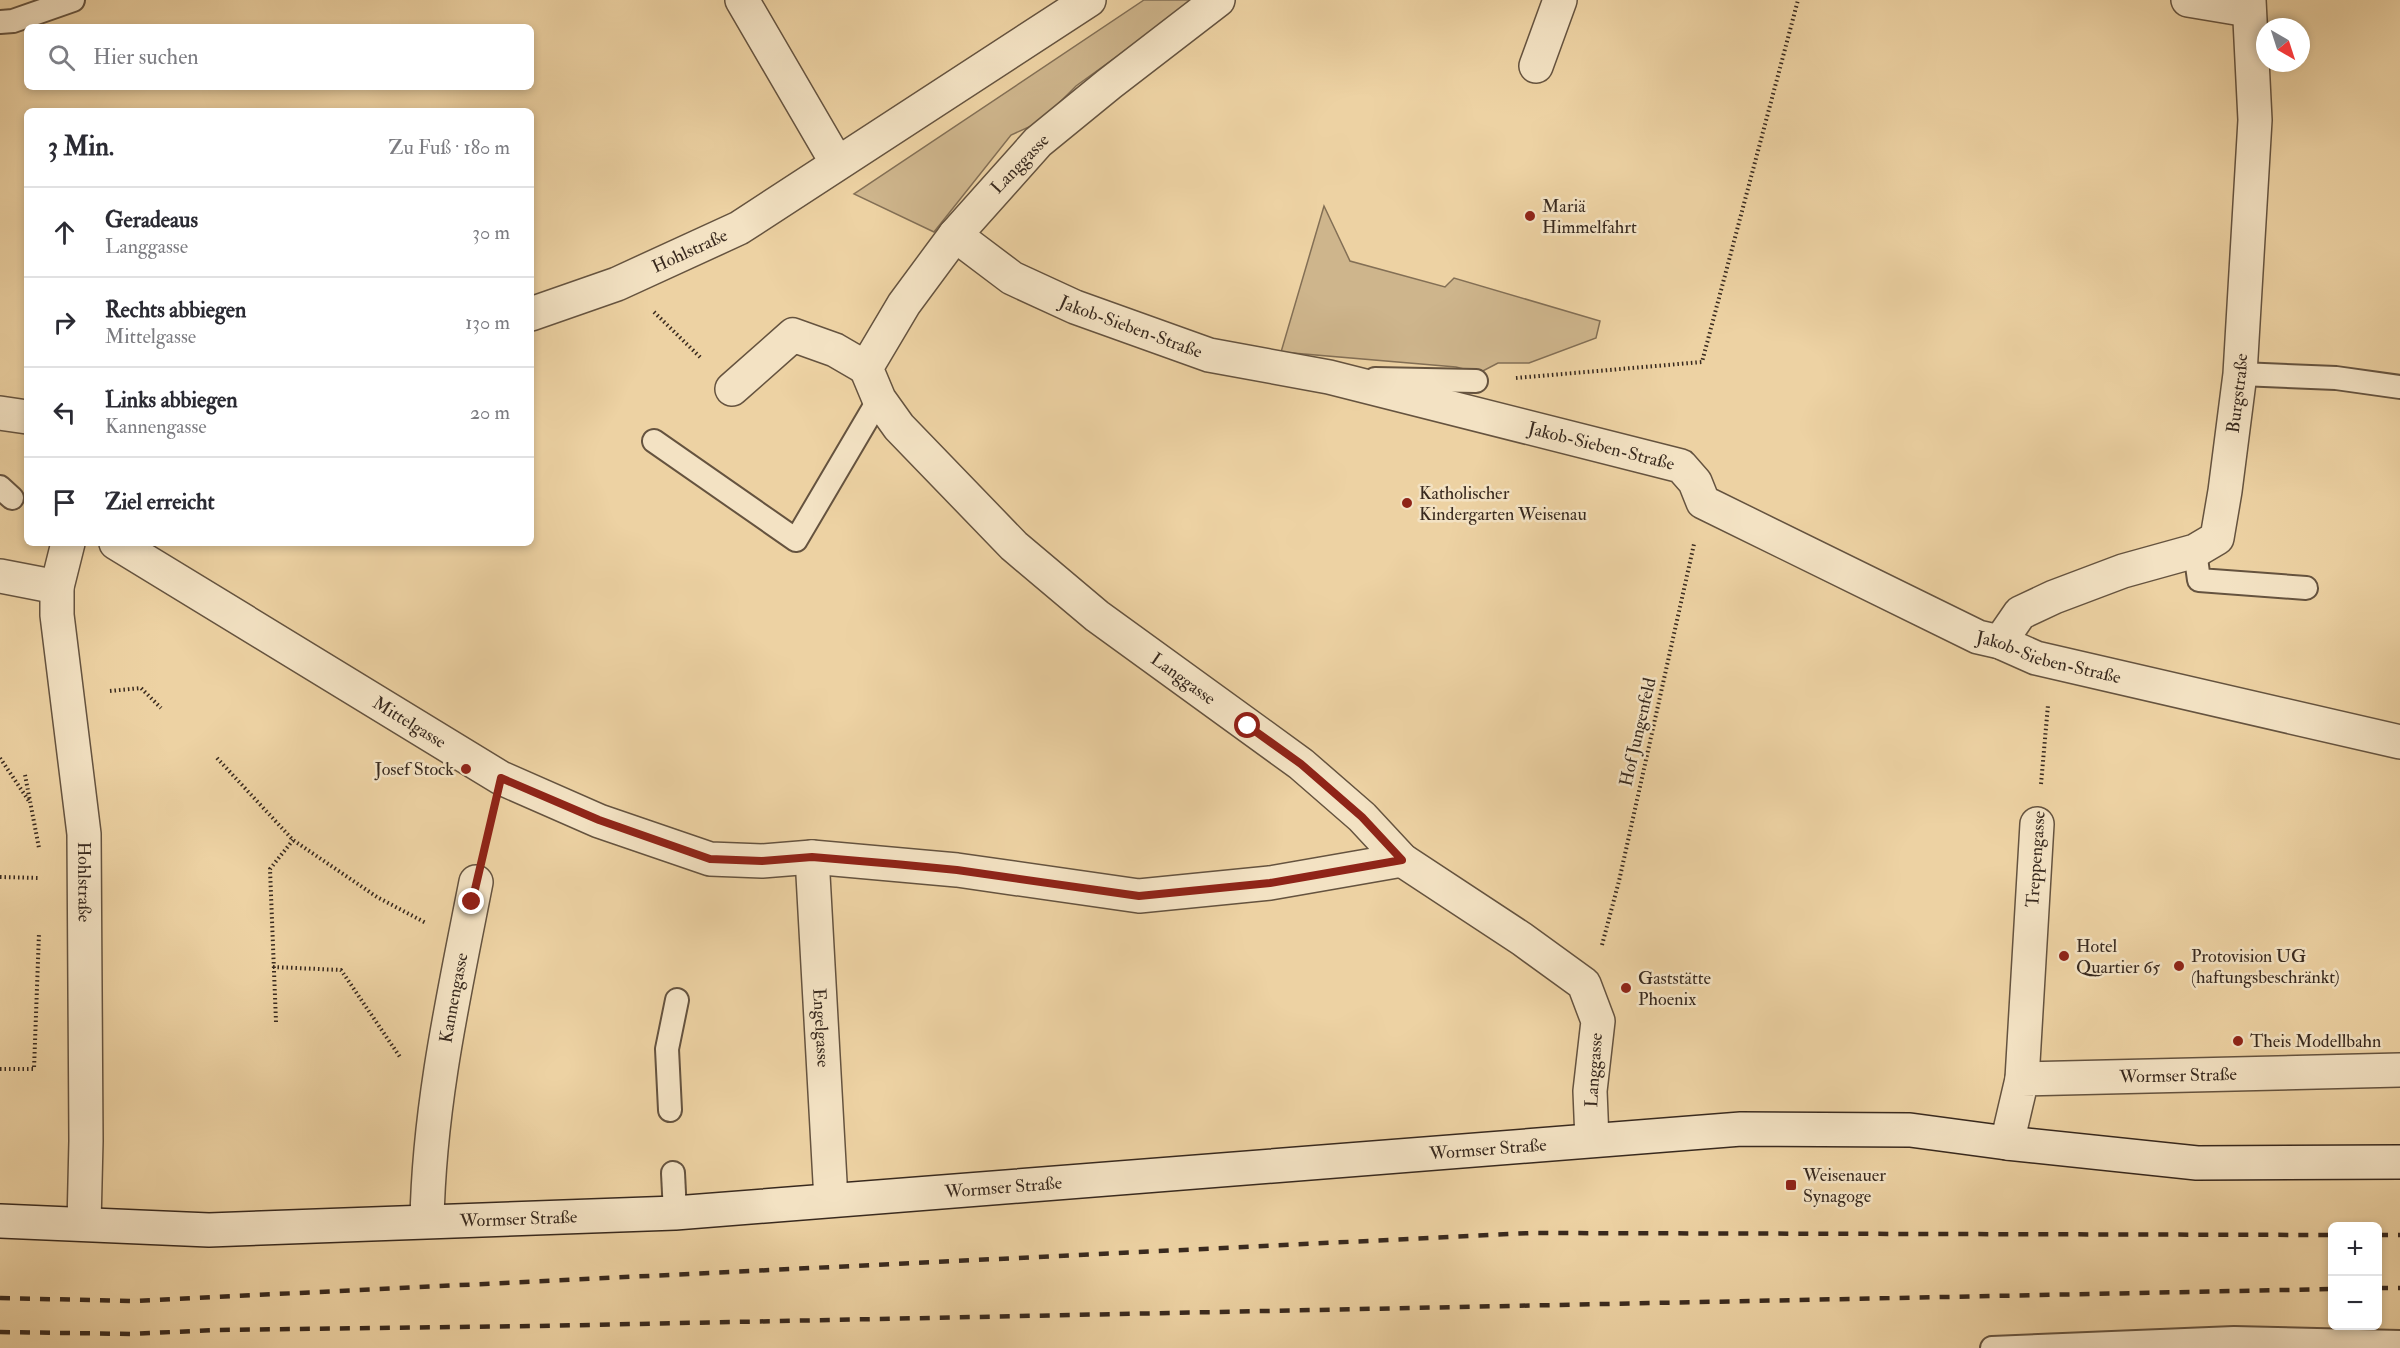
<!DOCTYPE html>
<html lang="de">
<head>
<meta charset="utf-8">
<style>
  :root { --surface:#fff; --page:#f2f2f3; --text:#2b2b33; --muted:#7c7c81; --line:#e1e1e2 }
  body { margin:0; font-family:"IM FELL Double Pica",serif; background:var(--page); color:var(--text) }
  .controls { position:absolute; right:18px; bottom:18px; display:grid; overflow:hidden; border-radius:9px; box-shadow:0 3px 9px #0003 }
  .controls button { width:54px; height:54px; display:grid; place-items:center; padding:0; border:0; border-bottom:2px solid var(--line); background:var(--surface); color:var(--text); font:30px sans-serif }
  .compass { position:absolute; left:2256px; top:18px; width:54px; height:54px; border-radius:50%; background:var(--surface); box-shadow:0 3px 9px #0003; rotate:141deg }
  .stop { position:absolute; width:18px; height:18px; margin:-14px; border:4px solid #8f2418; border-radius:50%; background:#fff }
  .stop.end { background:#8f2418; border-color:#fff; box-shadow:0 2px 6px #0008 }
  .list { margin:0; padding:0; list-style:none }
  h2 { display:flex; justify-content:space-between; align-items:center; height:78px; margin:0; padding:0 24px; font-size:26px }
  h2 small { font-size:20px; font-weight:400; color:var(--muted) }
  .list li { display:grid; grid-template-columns:39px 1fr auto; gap:18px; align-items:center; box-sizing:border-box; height:90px; padding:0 24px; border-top:2px solid var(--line) }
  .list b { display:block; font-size:22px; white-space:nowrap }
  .list p { margin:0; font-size:20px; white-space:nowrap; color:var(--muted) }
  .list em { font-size:20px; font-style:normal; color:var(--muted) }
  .icon { flex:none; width:33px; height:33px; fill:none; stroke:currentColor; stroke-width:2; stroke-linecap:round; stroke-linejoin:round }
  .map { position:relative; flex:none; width:2400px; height:1348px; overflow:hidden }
  .search { position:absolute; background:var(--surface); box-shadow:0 3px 9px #0003; left:24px; top:24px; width:510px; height:66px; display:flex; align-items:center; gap:15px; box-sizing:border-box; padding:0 21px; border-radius:9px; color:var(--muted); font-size:22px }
  .panel { position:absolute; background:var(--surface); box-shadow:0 3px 9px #0003; left:24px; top:108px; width:510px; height:438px; border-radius:9px }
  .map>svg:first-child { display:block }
</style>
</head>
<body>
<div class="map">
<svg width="2400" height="1348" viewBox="0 0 2400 1348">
  <rect width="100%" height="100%" fill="#edd2a3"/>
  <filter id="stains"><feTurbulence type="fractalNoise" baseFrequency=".00333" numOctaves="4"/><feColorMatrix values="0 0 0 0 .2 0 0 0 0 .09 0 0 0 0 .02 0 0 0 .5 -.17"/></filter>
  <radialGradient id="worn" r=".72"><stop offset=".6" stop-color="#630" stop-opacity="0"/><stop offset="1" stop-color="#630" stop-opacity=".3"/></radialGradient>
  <g fill="#ceb58c" stroke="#836f55" stroke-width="1.5">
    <path d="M1144,0H1195L1076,86L1040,122L1011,135L934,232L854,194Z"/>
    <path d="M1324,206L1350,261L1445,287L1454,278L1600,321L1596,338L1529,363H1498L1479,373L1456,367L1281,352Z"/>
  </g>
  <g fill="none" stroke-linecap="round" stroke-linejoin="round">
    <g stroke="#65533f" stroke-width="26">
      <g id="service">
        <path d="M0,22L13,21L73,0"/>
        <path d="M2240,374L2336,378L2400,387"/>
        <path d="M1375,379L1476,381"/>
        <path d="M654,441L796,540L879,399"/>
        <path d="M0,487L12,498"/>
        <path d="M2195,551L2199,580L2306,588"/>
        <path d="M670,1110L667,1049L677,1000"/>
        <path d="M673,1173L675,1213"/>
        <path d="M1992,1348L2234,1338L2400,1342"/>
      </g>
    </g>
    <g stroke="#65533f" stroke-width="36">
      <g id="minor">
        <path d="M742,0L837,163"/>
        <path id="s1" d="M1218,0L1109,84L1038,142L955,235L904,304L866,368L879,399L899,427L1014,546L1097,616L1301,764L1362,817L1402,860L1522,939L1584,984L1598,1021L1590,1091L1592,1140"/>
        <path d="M2188,0L2248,10"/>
        <path d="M1536,66L1560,0"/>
        <path id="s2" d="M955,235L1012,278L1075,307L1209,355L1329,377L1681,466L1695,482L1703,502L1978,637L2000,642L2036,658L2400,742"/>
        <path d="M732,389L793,335L835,350L866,368"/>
        <path d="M0,413L27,417"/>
        <path id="s3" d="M116,543L501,778L599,821L710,859L762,861L812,857L957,870L1139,896L1270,883L1402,860"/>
        <path d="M0,576L57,587"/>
        <path id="s4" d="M2000,642L2020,613L2054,597L2123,571L2195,551L2217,538L2225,491L2240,374L2255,120L2249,0"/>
        <path id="s5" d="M812,857L831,1200"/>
        <path d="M2022,1079L2037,824"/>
        <path id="s6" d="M2007,1143L2022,1079L2400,1070"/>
        <path id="s7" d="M427,1221C429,1106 454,994 476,882"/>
      </g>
    </g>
    <g stroke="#65533f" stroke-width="36">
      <g id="tertiary">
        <path id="s8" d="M531,314L617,284L739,228L1089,0"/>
        <path id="s9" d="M68,543L57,587V615L84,834L86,1141L84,1224"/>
      </g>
    </g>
    <g stroke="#38291e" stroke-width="36">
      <g id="secondary">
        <path id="s10" d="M0,1221L209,1230L675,1213L1741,1129L1910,1130L2007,1143L2197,1163L2400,1162"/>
      </g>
    </g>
    <g stroke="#38291e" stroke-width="4" stroke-dasharray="1.5 3" stroke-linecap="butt">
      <path d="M654,312L702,359"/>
      <path d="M1516,378L1702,362L1798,0"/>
      <path d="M110,691L141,688L161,708"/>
      <path d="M0,758L29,801"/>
      <path d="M217,758L293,840L377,897L426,923"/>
      <path d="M25,775L39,848"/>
      <path d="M2041,784L2048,705"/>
      <path d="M485,843L491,819"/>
      <path d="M0,877L40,878"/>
      <path d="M1602,945L1619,881L1694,544"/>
      <path d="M273,967L341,970L400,1057"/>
      <path d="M276,1022L270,869L293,840"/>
      <path d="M0,1069H34L39,933"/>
    </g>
    <use href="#service" stroke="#f3e2c3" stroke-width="22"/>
    <use href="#minor" stroke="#f3e2c3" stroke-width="33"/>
    <use href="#tertiary" stroke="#f3e2c3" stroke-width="33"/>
    <use href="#secondary" stroke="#f3e2c3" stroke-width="33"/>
    <g stroke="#38291e" stroke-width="4.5" stroke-dasharray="10 10" stroke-linecap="butt">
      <path d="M2378,1235H2400"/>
      <path d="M2378,1288H2400"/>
      <path d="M0,1298L133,1301L1531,1233L2332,1235"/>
      <path d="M0,1332L132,1334L213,1330L538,1326L2332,1289"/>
    </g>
  </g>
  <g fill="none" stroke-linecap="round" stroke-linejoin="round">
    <path stroke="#8f2418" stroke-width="8" d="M472,902L501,778L599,820L710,859L762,861L812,857L895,864L957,870L1139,896L1270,883L1402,860L1362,817L1301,764L1248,726"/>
  </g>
  <g fill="#8f2418" stroke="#f3e2c3" stroke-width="2">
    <circle cx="1530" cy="216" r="6"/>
    <circle cx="1407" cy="503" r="6"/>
    <circle cx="466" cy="769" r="6"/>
    <circle cx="2064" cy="956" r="6"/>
    <circle cx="2179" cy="966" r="6"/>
    <circle cx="1626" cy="988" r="6"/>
    <circle cx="2238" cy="1041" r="6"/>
    <rect x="1785" y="1179" width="12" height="12" rx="3"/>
  </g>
  <g text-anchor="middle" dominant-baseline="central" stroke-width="5" stroke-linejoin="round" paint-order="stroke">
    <g font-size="18" fill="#38291e" stroke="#f3e2c3">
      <text transform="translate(1020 164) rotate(-46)">Langgasse</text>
      <text stroke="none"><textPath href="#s8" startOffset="171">Hohlstraße</textPath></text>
      <text stroke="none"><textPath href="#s2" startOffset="200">Jakob-Sieben-Straße</textPath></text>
      <text stroke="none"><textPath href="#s4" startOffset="393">Burgstraße</textPath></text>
      <text stroke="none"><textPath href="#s2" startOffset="686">Jakob-Sieben-Straße</textPath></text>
      <text stroke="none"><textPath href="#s2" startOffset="1191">Jakob-Sieben-Straße</textPath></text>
      <text stroke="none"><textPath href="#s1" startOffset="963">Langgasse</textPath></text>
      <text stroke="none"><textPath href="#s3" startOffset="344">Mittelgasse</textPath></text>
      <text transform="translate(1638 732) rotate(-77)">Hof Jungenfeld</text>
      <text transform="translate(2036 859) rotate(-86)">Treppengasse</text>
      <text stroke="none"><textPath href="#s9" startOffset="342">Hohlstraße</textPath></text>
      <text stroke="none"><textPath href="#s7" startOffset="225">Kannengasse</textPath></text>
      <text stroke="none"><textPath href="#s5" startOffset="171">Engelgasse</textPath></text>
      <text transform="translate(1594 1070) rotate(-86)">Langgasse</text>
      <text stroke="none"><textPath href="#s6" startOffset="222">Wormser Straße</textPath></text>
      <text stroke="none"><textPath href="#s10" startOffset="1491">Wormser Straße</textPath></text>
      <text stroke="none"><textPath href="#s10" startOffset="1005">Wormser Straße</textPath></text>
      <text stroke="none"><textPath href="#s10" startOffset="519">Wormser Straße</textPath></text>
    </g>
    <g font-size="18" fill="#38291e" stroke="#f3e2c3" text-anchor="start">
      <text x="1542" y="206">Mariä<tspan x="1542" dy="21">Himmelfahrt</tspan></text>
      <text x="1419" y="493">Katholischer<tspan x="1419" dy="21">Kindergarten Weisenau</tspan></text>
      <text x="454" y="769" text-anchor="end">Josef Stock</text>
      <text x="2076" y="946">Hotel<tspan x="2076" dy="21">Quartier 65</tspan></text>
      <text x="2191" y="956">Protovision UG<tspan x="2191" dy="21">(haftungsbeschränkt)</tspan></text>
      <text x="1638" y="978">Gaststätte<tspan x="1638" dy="21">Phoenix</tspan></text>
      <text x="2250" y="1041">Theis Modellbahn</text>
      <text x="1803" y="1175">Weisenauer<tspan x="1803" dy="21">Synagoge</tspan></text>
    </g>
  </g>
  <rect width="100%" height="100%" filter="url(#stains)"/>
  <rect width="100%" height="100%" fill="url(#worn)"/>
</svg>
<div class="controls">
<button>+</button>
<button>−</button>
</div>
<svg class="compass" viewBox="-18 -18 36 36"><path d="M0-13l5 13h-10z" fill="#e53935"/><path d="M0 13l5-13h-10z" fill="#7c7c81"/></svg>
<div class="stop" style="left:1248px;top:726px"></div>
<div class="stop end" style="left:472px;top:902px"></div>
<div class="search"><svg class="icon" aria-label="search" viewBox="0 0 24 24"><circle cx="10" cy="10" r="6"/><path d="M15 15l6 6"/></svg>Hier suchen</div>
<section class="panel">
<h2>3 Min.<small>Zu Fuß · 180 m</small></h2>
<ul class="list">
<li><svg class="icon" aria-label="ahead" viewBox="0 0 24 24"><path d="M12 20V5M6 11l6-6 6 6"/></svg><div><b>Geradeaus</b><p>Langgasse</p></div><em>30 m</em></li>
<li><svg class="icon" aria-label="right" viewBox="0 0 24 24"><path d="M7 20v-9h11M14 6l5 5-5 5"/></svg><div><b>Rechts abbiegen</b><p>Mittelgasse</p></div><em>130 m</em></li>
<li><svg class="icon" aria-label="left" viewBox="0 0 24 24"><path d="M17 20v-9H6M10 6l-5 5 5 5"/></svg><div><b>Links abbiegen</b><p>Kannengasse</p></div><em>20 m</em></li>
<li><svg class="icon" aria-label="arrive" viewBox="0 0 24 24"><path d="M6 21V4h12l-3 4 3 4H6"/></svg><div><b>Ziel erreicht</b></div></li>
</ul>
</section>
</div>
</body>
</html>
